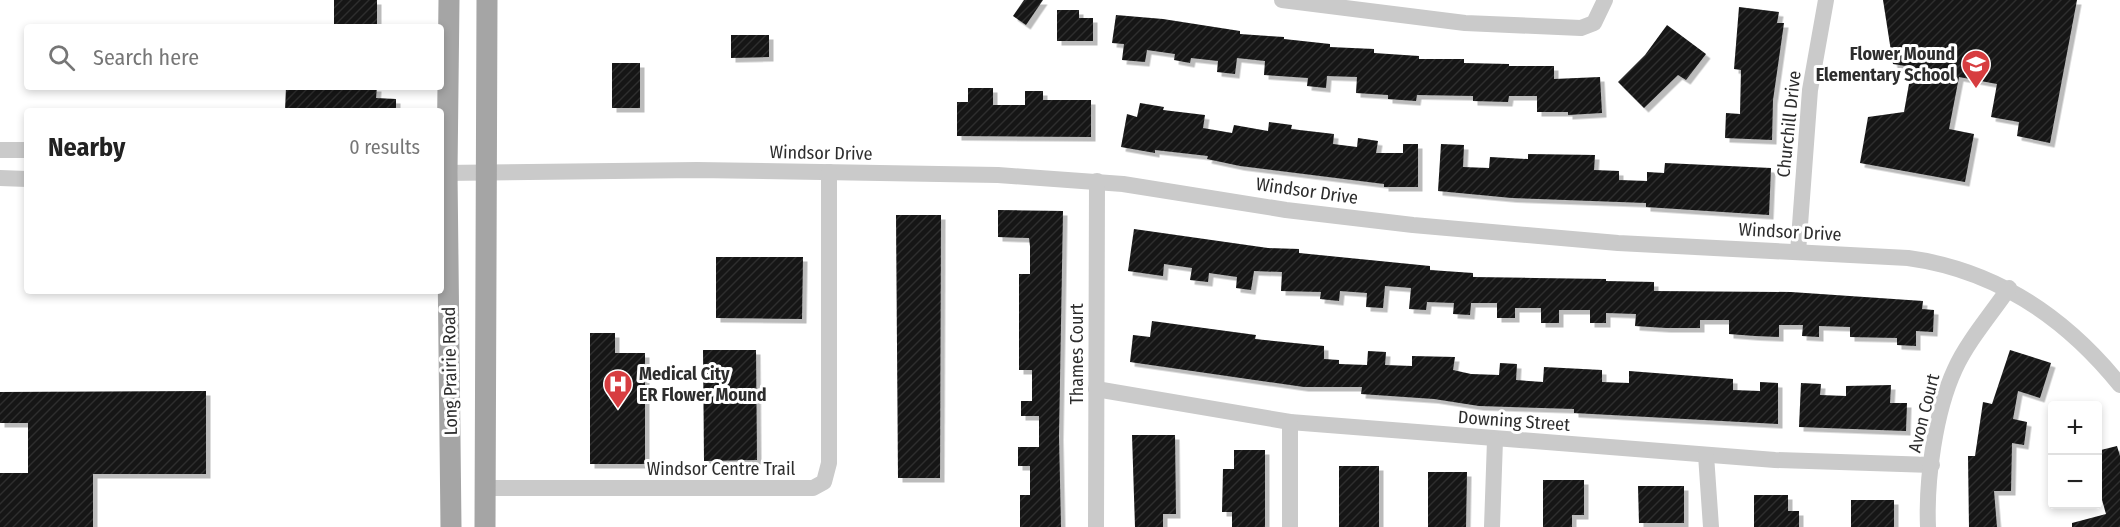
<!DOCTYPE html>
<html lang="en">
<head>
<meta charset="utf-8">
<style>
  :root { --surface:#fff; --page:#f2f2f2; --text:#222; --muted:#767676; --line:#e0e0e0 }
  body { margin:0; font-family:"Fira Sans Condensed",sans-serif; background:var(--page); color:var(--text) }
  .controls { position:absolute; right:18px; bottom:18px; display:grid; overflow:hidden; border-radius:6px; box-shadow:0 3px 9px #0003 }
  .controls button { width:54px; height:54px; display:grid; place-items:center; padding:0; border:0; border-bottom:2px solid var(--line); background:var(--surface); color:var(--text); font:30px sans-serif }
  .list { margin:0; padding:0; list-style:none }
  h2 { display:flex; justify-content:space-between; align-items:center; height:78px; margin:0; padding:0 24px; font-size:26px }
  h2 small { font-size:20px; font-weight:400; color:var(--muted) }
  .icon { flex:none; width:33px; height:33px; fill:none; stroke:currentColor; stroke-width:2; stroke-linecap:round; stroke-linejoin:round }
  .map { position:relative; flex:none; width:2120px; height:527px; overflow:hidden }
  .search { position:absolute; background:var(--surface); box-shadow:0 3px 9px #0003; left:24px; top:24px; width:420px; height:66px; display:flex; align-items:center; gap:15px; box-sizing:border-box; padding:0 21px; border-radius:6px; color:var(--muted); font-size:22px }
  .panel { position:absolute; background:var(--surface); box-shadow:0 3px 9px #0003; left:24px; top:108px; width:420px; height:186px; border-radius:6px }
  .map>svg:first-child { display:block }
</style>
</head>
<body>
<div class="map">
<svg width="2120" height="527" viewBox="0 0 2120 527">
  <defs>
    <pattern id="building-hatch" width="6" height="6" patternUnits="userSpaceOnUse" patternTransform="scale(1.5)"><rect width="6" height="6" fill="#141414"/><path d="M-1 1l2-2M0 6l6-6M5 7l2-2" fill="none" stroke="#2e2e2e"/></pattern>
    <filter id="shadow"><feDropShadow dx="4.5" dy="4.5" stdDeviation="0" flood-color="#0004"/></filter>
  </defs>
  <rect width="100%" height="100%" fill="#fff"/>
  <g fill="url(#building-hatch)" filter="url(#shadow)">
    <rect x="334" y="0" width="43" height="27"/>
    <path d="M1024,0H1043L1026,25L1013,16Z"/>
    <path d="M1883,0H2077L2050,143L2017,136L2019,122L1991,117L1997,84L1959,77L1949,129L1974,134L1965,182L1860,163L1868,117L1904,112L1912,67L1893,64Z"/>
    <path d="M1739,7L1779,12L1777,23H1784L1773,100L1772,140L1725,138L1726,113L1740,114L1741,70L1734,69Z"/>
    <path d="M1057,10H1079V18H1093V41H1057Z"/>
    <path d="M1116,15L1163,19L1240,31V34L1284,37V39L1330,44V47L1374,49V53L1419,56V59H1464V63L1509,64V66H1554V79L1600,77L1602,113L1568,115V112H1537V96H1509L1508,102L1473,101V96L1417,95L1416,101L1388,99V95L1356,93L1357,77L1327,76L1326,88L1307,86L1308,78L1264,75L1265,61L1237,58L1235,74L1217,72L1218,61L1191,58L1190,63L1174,60L1175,54L1147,50L1145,62L1122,60L1124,44L1112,43Z"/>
    <path d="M1667,25L1706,54L1686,80L1678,75L1644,108L1618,82L1645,55Z"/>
    <path d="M731,35H769V57L731,58Z"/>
    <rect x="612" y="63" width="28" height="45"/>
    <path d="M286,87H377L376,98L396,99V111H285Z"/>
    <path d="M968,88H993V105H1025V91H1043V100H1091V137L957,136V102H968Z"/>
    <path d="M1140,103L1164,107L1163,110L1205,115L1203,128L1232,133L1234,125L1268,131L1269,122L1292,125L1291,129L1334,134L1333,144L1357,147L1358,138L1378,141L1376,153H1403V144H1418V187H1384V184L1240,166L1207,159L1208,156L1155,150V153L1121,147L1127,114L1137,117Z"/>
    <path d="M1441,144L1464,145L1463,167L1489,168L1490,157L1528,159V154L1595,155L1594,170L1619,171V180L1647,181V172L1664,173L1665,163L1771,168L1769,215L1646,207V203L1512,198L1438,191Z"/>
    <path d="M998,210L1063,211L1059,436L1061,527H1020V495H1030V466H1018V447H1039V416H1021V401H1032V370H1019V274H1030V246L1029,238L998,237Z"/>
    <path d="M896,215H941L940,478H898Z"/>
    <path d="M1134,229L1268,248L1299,249V253L1430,266V270L1473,273V277L1606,279V281L1654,282V291L1791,292L1923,301L1922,309L1934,310L1933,332L1916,331V346L1897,345V338L1850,337V327L1819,326V337L1802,336L1803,325H1779V337L1755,336L1729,334V320H1700V328H1666L1635,326L1636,314L1606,313V323H1590V310H1559V323H1541V308H1515V318H1497V303H1471L1470,315L1453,314L1454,303L1427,302L1426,310L1409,309L1411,288L1385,286L1383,308L1366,307L1367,293L1340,291L1339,301L1320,299L1321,292L1281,291L1282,272L1254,271L1251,290L1236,288L1237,277L1209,273L1208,282L1190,280L1192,268L1164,264L1163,276L1128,271Z"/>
    <path d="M716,257H803L802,319L716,318Z"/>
    <path d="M1152,321L1256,335L1255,339L1324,346V359L1339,360V364L1367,365L1368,351L1386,352L1385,365L1412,366V356L1455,357L1453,370L1471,374L1499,375L1500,363L1517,364L1516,380L1543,382L1544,367L1602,370V382L1629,383V371L1733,379V390L1760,391V382L1778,383V424L1574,413V409L1479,406L1434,399L1361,394L1362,387H1304L1130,362L1133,335L1150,337Z"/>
    <path d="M590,333H615V353H645V464H590Z"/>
    <path d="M703,350H756L757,460L704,461Z"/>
    <path d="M2010,350L2051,363L2040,398L2018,391L2013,419L2027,422L2024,445L2012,443L2011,491H1994L1997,527H1969L1968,456H1975L1983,402L1992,404Z"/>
    <path d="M1801,383L1821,384L1820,395L1846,396V386L1891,385L1890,403H1907L1906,431L1799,427Z"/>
    <path d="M206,391V474H93V527H0V473H28V423H0V392Z"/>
    <path d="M1132,435H1175L1176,514H1163V527H1135Z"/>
    <path d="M2117,446L2120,456V527H2072V523L2106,514L2097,482V451Z"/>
    <path d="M1234,450H1265V527H1232V512H1222L1223,469H1234Z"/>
    <rect x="1339" y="466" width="40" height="61"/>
    <path d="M1428,472H1467L1466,527H1428Z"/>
    <path d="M1543,480H1584V515H1572V527H1543Z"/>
    <path d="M1638,486H1684V523H1639Z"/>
    <path d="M1754,495H1788V511H1799V527H1754Z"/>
    <rect x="1851" y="500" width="43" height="27"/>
  </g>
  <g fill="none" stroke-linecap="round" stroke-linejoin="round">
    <g stroke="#cacaca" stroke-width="16">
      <path d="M1282,0L1465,23L1581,28L1594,23L1605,0"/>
      <path d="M0,150H27"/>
      <path d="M441,173L697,170L998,175L1123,184L1286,210L1413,225L1618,243L1908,258C1996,270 2065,317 2120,385"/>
      <path d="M0,178L27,179"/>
      <path d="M1798,252L1810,90L1826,0"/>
      <path d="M1096,389L1290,422L1775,460L1932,465"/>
      <path d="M1706,455L1711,527"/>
      <path d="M485,488H813L824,482L829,463V172"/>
      <path d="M1096,527L1097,181"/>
      <path d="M1290,527V422"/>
      <path d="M1492,527L1495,440"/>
      <path d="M1928,527C1926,480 1935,412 1955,369C1967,342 1992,313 2009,288"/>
    </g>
    <g stroke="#a5a5a5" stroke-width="21">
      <path d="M449,0L447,172L451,527"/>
      <path d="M485,527L487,0"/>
    </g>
  </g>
  <defs>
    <g id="school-pin" transform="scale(1.5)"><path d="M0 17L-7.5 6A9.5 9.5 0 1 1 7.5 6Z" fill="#d73d40" stroke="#fff"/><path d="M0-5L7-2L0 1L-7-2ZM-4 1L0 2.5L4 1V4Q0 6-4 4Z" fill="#fff"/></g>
    <g id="hospital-pin" transform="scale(1.5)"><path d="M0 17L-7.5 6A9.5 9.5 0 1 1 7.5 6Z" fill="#d73d40" stroke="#fff"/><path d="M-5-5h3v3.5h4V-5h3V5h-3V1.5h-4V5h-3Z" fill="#fff"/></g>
  </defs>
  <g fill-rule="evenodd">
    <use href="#school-pin" x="1976" y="64"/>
    <use href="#hospital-pin" x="618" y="384"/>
  </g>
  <g text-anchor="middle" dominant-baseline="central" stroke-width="6" stroke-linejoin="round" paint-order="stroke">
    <g font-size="18" font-weight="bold" fill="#2d2d2d" stroke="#fff" text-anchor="end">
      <text x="1955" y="54">Flower Mound<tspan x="1955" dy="21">Elementary School</tspan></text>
      <text x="639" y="374" text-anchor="start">Medical City<tspan x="639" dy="21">ER Flower Mound</tspan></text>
    </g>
    <g font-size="18" fill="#2d2d2d" stroke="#fff">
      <text transform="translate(1789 124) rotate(-84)">Churchill Drive</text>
      <text transform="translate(821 153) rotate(1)">Windsor Drive</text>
      <text transform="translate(1307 191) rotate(8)">Windsor Drive</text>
      <text transform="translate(1790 232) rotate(3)">Windsor Drive</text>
      <text transform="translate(1077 354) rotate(-90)">Thames Court</text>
      <text transform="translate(450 371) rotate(-91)">Long Prairie Road</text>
      <text transform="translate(1924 413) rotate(-76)">Avon Court</text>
      <text transform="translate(1514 421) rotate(4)">Downing Street</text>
      <text x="721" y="469">Windsor Centre Trail</text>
    </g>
  </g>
</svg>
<div class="controls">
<button>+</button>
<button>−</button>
</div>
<div class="search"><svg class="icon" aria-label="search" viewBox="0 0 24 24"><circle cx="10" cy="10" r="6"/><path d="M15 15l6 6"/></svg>Search here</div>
<section class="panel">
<h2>Nearby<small>0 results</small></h2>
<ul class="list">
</ul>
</section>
</div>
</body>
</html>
